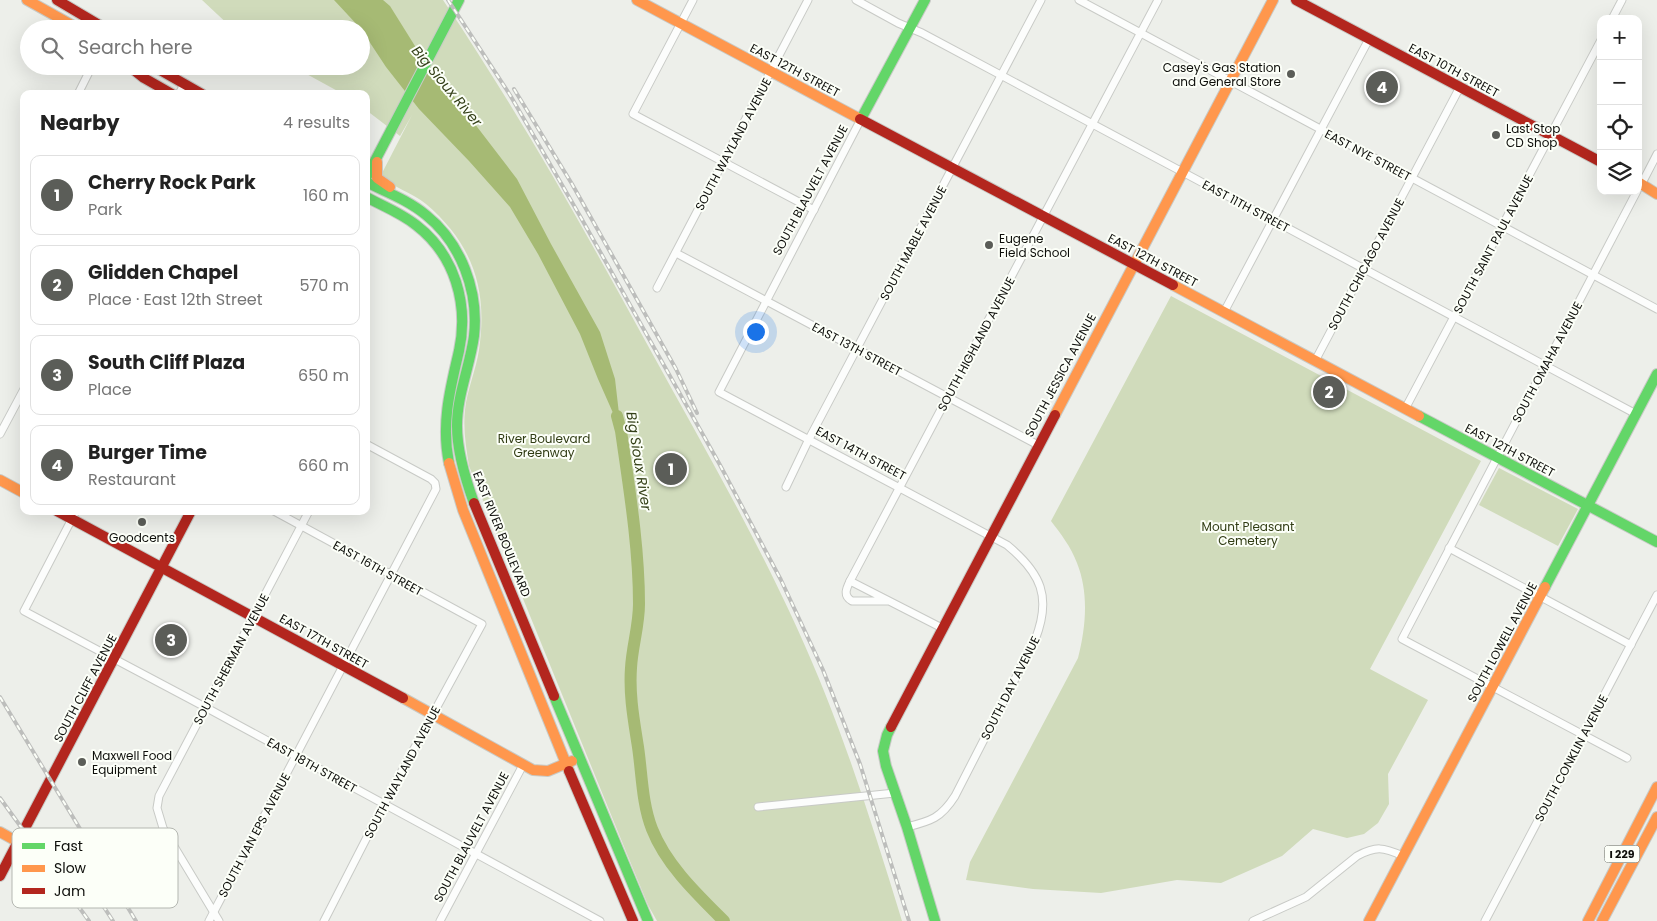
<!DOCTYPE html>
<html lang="en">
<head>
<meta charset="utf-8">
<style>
  :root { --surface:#fff; --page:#f6f6f6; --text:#222; --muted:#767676; --line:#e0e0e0; --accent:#5b5d58 }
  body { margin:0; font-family:Poppins,sans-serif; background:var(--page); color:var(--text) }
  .controls { position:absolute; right:15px; top:15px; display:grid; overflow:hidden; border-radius:10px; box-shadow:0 5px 20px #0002 }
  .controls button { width:45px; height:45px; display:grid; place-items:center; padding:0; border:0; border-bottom:1px solid var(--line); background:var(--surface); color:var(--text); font:25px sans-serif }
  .you { position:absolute; left:755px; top:331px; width:18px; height:18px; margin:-12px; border:4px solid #fff; border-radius:50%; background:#1a73e8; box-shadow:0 0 0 8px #1a73e833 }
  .badge { display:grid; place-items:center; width:32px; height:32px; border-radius:50%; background:var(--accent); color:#fff; font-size:16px; font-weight:700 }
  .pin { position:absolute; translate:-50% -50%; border:2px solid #fff; box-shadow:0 1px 5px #0006 }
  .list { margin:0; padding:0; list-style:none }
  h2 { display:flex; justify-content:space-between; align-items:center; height:65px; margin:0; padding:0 20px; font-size:21px }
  h2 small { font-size:16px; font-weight:400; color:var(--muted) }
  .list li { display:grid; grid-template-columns:32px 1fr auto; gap:15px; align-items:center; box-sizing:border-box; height:80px; margin:0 10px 10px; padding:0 10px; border:1px solid var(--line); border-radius:10px }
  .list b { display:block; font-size:19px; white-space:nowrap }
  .list p { margin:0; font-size:16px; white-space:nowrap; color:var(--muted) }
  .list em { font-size:16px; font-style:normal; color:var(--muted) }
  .icon { flex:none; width:28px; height:28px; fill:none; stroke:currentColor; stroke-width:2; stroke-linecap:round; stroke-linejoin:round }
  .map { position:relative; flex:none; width:1657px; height:921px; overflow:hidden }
  .search { position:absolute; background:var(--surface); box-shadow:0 5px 20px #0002; left:20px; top:20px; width:350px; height:55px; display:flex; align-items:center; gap:12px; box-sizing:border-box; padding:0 18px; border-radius:28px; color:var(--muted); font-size:19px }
  .panel { position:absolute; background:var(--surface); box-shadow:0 5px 20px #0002; left:20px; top:90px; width:350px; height:425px; border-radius:10px }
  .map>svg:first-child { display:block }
</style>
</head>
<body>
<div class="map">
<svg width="1657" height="921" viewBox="0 0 1657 921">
  <rect width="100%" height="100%" fill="#edefea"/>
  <g fill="#d0dbbb" fill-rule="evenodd">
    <path d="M202,0H443C517,110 583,227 647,344C698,437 753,531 797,628C841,724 871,820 902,921H657L648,905L627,854L469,466C466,447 463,429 465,410C467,390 476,370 479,350C488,290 473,244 426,204C412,193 394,187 380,177L412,115L400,136L366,110V94H343L292,66H361V29H233ZM625,462L634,530L637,581Z"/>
    <path d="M1171,296L1481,461L1370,669L1428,700L1388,774L1389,804L1378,823L1364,834L1347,838L1313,829L1282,856L1221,883L1177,880L1101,893L1033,889L966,880L970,862L1078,658C1086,627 1089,593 1077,563C1071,547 1061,534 1051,521Z"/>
    <path d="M1499,468L1578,509L1558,546L1479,505Z"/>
  </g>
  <path fill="#a6ba74" d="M334,0H383L390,6L415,46L517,179L551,244L600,332L615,379L621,431L598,379L580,334L538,254L510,207L469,161L419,109L386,67L361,29Z"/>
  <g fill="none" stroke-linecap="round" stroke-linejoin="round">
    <path stroke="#a6ba74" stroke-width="12" d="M617,416L621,431C629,487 639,547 639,604C639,626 632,647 631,668C629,695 634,721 638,747C642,774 642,804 652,829C666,865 698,895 724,921"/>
    <g stroke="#c8cac6" stroke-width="9">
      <g id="street">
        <path d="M693,0L633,114L814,210"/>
        <path d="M856,0L898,23L922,33L1636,414"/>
        <path d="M1079,0L1657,309"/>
        <path d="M1612,19L1622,0"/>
        <path d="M78,94L92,66"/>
        <path d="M179,94L184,84"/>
        <path d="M861,119L719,392L1007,545C1041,573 1052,597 1035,640L955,796C941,818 931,821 907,827"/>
        <path d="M1640,187L1657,154"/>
        <path d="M676,253L1038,445"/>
        <path d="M657,288L808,0"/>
        <path d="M1224,312L1369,39"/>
        <path d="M1315,361L1460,87"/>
        <path d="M1405,409L1601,40"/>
        <path d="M0,434L24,389"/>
        <path d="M786,487L809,439L1041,0"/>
        <path d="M76,511L24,611L205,707L600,921"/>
        <path d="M274,511L482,624L384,804L324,921"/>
        <path d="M1449,548L1631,645"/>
        <path d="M850,581L1158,0"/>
        <path d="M888,601H852C843,596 846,589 850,581L942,628"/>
        <path d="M1627,758L1402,639L1637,191"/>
        <path d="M758,807L895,793"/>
        <path d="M209,921L436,489L435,483L431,479L366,444"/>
        <path d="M219,921L163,828L157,808L159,796L309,511"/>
        <path d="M440,921L523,765"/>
        <path d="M1253,921L1306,897L1357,856C1376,846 1383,847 1403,856"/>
        <path d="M1485,921L1657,595"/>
      </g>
    </g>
    <g stroke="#c8cac6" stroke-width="12">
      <g id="fast">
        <path d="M861,119L925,0"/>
        <path d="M366,178L459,0"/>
        <path d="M366,182C386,192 408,200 426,215C461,243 479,291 474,336C470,366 457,395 457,426C457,452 465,478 474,503"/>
        <path d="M366,197C383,206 401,213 416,225C455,255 469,304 459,351C450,389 441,424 449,463"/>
        <path d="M1419,416L1657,542"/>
        <path d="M1545,587L1657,374"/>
        <path d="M554,696L648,921"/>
        <path d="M891,727L887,735L883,751L886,766L907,827L935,921"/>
      </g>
    </g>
    <g stroke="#c8cac6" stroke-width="12">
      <g id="slow">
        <path d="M27,0L79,29"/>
        <path d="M637,0L860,119"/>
        <path d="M377,162V178L390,187"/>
        <path d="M1638,182L1657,194"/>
        <path d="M1173,285L1419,416"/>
        <path d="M1055,415L1273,0"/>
        <path d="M449,463L463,510L569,771"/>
        <path d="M0,480L24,493"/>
        <path d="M403,698L533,770L548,771L572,761"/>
        <path d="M0,832L18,842"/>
        <path d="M1369,921L1545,587"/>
        <path d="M1588,921L1657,787"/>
        <path d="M1602,921L1657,817"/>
      </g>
    </g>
    <g stroke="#c8cac6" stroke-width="12">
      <g id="jam">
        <path d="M57,0L106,29"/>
        <path d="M1296,0L1601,162"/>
        <path d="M129,66L144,78L172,94"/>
        <path d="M153,66L202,94"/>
        <path d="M860,119L1173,285"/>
        <path d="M474,503L554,696"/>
        <path d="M57,511L403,698"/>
        <path d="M891,727L1055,415"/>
        <path d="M569,771L633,921"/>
        <path d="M0,876L191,511"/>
      </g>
    </g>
    <use href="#street" stroke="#fcfdfc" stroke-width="7"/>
    <use href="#fast" stroke="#63d668" stroke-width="10"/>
    <use href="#slow" stroke="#ff974d" stroke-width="10"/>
    <use href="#jam" stroke="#b3261e" stroke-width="10"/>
    <g stroke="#bdbebc" stroke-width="4">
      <g id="rail">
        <path d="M448,0L510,95L580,216L720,465L781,580L823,670L860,764L909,921"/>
        <path d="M514,89L572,184L676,369L697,413"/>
        <path d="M0,697L136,921"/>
        <path d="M0,798L89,921"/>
        <path d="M91,887L113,921"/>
      </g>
    </g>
    <use href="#rail" stroke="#fcfff8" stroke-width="2" stroke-dasharray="5.5" stroke-linecap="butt"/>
  </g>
  <g fill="#5b5d58" stroke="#fcfff8" stroke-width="2">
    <circle cx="1291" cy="74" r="5"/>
    <circle cx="1496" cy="135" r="5"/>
    <circle cx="989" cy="245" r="5"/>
    <circle cx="142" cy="522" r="5"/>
    <circle cx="82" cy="762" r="5"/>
  </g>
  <g text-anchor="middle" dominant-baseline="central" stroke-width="4" stroke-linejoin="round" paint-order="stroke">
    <rect fill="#fcfff8" stroke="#555651" stroke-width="1" x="1604.5" y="845.5" width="35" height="17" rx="4"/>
    <g font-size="11" font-weight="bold" fill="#0d0e0a">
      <text x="1622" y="854">I 229</text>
    </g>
    <g font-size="12" fill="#0d0e0a" stroke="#fcfff8" text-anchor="start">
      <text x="1281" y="67" text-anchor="end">Casey's Gas Station<tspan x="1281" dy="14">and General Store</tspan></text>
      <text x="1506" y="128">Last Stop<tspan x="1506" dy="14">CD Shop</tspan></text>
      <text x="999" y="238">Eugene<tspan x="999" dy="14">Field School</tspan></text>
      <text x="142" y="537" text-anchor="middle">Goodcents</text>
      <text x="92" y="755">Maxwell Food<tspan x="92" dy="14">Equipment</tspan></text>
    </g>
    <g font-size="12" fill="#0d0e0a" stroke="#fcfff8">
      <text transform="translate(795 70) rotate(28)">EAST 12TH STREET</text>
      <text transform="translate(1454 70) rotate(28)">EAST 10TH STREET</text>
      <text transform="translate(733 144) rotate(-62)">SOUTH WAYLAND AVENUE</text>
      <text transform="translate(1368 155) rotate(28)">EAST NYE STREET</text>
      <text transform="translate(810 190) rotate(-62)">SOUTH BLAUVELT AVENUE</text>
      <text transform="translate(1246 206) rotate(28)">EAST 11TH STREET</text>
      <text transform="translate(913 243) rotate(-62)">SOUTH MABLE AVENUE</text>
      <text transform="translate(1493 244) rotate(-62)">SOUTH SAINT PAUL AVENUE</text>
      <text transform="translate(1153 260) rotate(28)">EAST 12TH STREET</text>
      <text transform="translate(1366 264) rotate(-62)">SOUTH CHICAGO AVENUE</text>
      <text transform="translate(976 344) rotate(-62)">SOUTH HIGHLAND AVENUE</text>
      <text transform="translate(857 349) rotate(28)">EAST 13TH STREET</text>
      <text transform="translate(1547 362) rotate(-62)">SOUTH OMAHA AVENUE</text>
      <text transform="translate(1060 375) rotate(-62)">SOUTH JESSICA AVENUE</text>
      <text transform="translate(1510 450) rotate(28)">EAST 12TH STREET</text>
      <text transform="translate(861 453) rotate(28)">EAST 14TH STREET</text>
      <text transform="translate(502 534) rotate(68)">EAST RIVER BOULEVARD</text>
      <text transform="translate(378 568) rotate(29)">EAST 16TH STREET</text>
      <text transform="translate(324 641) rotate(29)">EAST 17TH STREET</text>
      <text transform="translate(1502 642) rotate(-62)">SOUTH LOWELL AVENUE</text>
      <text transform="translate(231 659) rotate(-62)">SOUTH SHERMAN AVENUE</text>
      <text transform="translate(85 688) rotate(-62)">SOUTH CLIFF AVENUE</text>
      <text transform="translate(1010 688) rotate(-63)">SOUTH DAY AVENUE</text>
      <text transform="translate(1571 758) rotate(-62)">SOUTH CONKLIN AVENUE</text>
      <text transform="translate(312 765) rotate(29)">EAST 18TH STREET</text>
      <text transform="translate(402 772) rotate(-62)">SOUTH WAYLAND AVENUE</text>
      <text transform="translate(254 835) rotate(-62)">SOUTH VAN EPS AVENUE</text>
      <text transform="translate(471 837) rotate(-62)">SOUTH BLAUVELT AVENUE</text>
    </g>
    <g font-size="12" fill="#303c14" stroke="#fcfff8">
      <text x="544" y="438">River Boulevard<tspan x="544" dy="14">Greenway</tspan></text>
      <text x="1248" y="526">Mount Pleasant<tspan x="1248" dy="14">Cemetery</tspan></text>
    </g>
    <g font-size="14" font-style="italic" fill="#344018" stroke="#fcfff8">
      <text transform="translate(447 86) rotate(50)">Big Sioux River</text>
      <text transform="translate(639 461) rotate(81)">Big Sioux River</text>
    </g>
  </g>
  <rect x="12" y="828" width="166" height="80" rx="8" fill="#fcfff8" stroke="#b4b7b1" stroke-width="1"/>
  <rect x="22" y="843" width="23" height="6" fill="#63d668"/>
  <rect x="22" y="865" width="23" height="7" fill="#ff974d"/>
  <rect x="22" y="888" width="23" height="6" fill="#b3261e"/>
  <g font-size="14" fill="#0d0e0a">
    <text x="54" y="851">Fast</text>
    <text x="54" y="873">Slow</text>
    <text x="54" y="896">Jam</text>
  </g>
</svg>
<div class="controls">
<button>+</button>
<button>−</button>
<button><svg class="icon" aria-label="locate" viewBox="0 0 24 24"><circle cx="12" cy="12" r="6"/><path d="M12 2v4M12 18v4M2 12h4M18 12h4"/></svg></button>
<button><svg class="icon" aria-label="layers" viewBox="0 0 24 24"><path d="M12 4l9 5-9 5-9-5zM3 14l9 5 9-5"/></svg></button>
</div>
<div class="you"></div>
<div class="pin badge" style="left:671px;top:469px">1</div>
<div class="pin badge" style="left:1329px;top:392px">2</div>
<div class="pin badge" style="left:171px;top:640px">3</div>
<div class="pin badge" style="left:1382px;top:87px">4</div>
<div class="search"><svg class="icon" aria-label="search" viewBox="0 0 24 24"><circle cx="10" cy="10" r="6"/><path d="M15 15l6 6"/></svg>Search here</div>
<section class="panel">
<h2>Nearby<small>4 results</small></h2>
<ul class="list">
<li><span class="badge">1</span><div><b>Cherry Rock Park</b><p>Park</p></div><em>160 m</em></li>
<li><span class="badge">2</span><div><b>Glidden Chapel</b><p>Place · East 12th Street</p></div><em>570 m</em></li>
<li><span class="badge">3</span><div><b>South Cliff Plaza</b><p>Place</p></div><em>650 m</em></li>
<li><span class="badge">4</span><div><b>Burger Time</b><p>Restaurant</p></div><em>660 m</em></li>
</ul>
</section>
</div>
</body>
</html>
